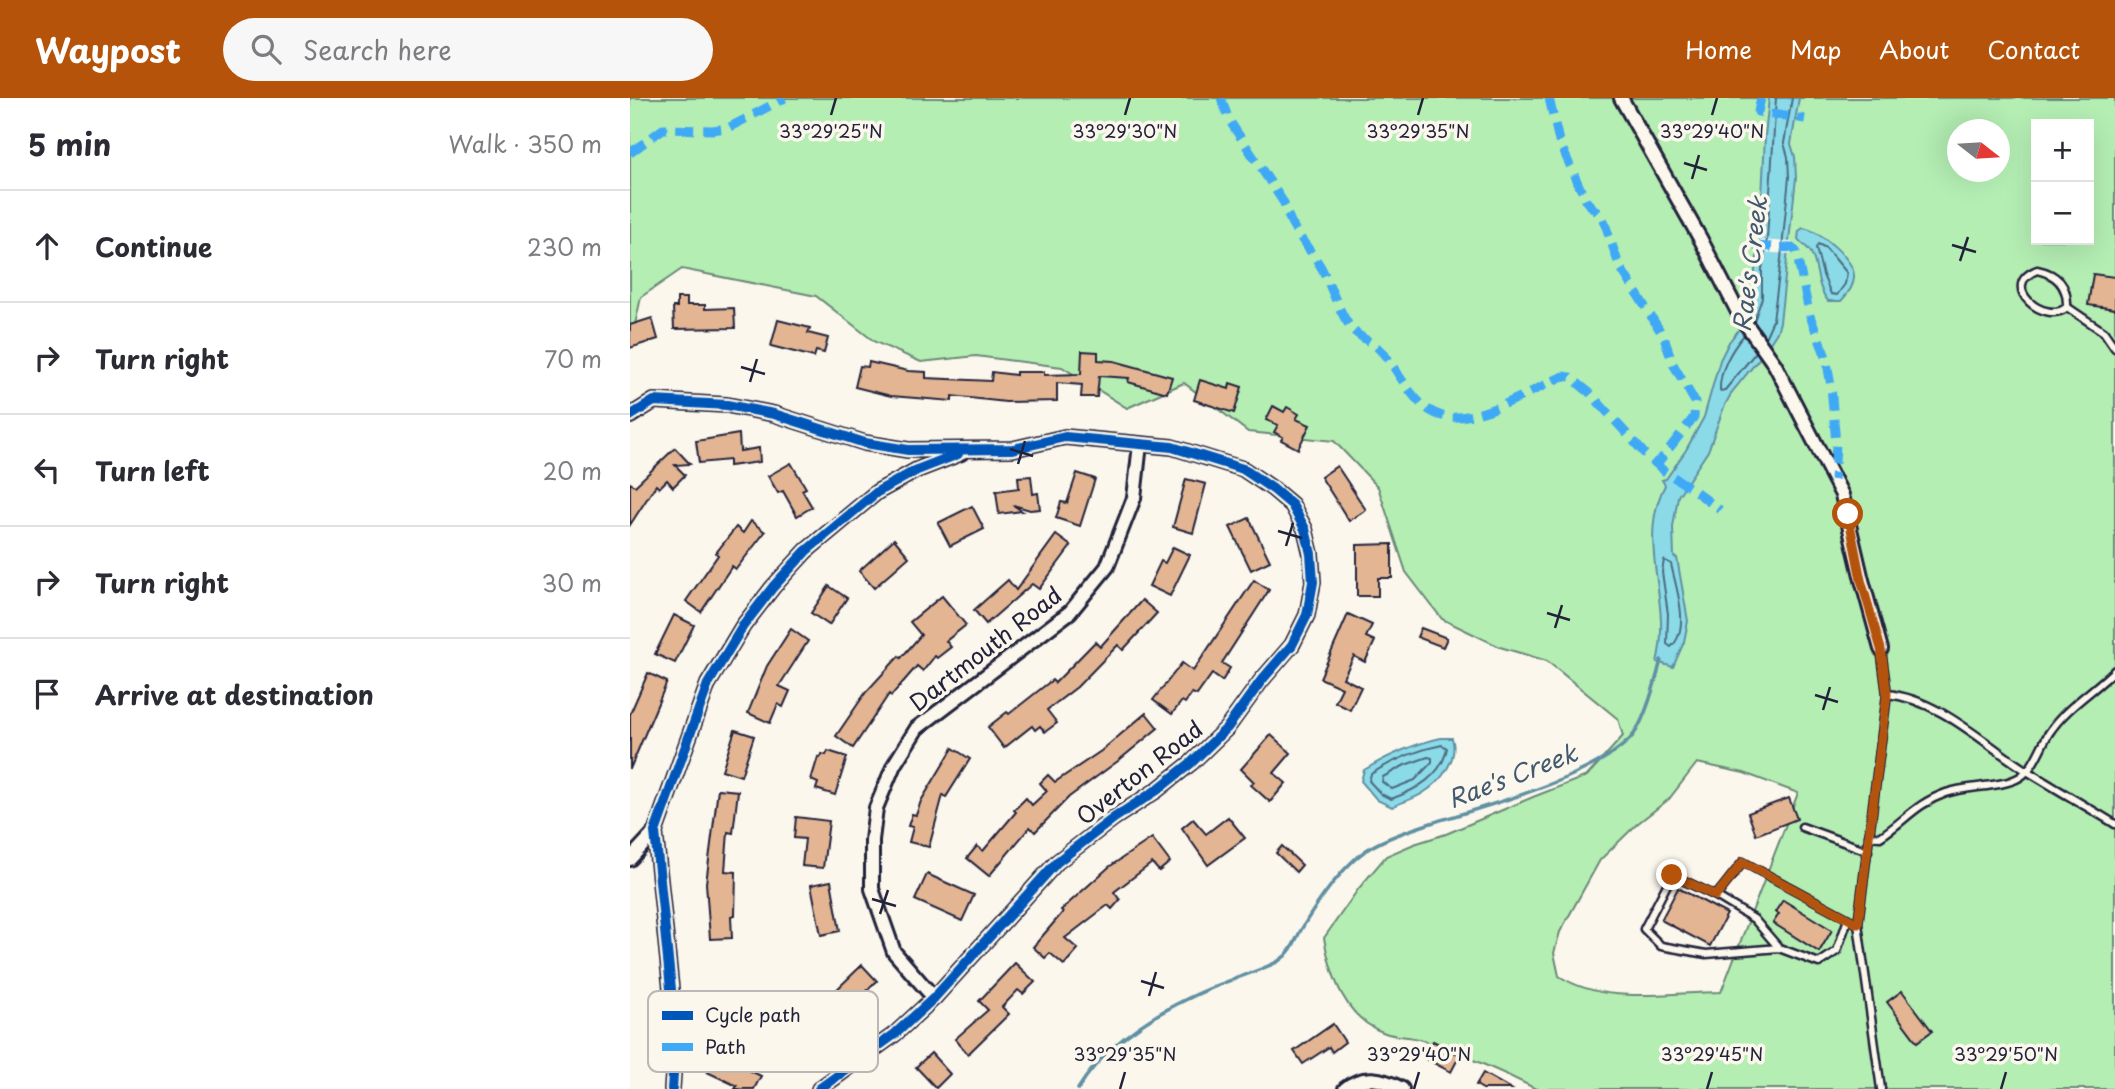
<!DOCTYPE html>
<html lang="en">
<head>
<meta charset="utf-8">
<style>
  :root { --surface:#fff; --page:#f7f7f7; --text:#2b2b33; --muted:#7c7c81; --line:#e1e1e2; --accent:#b45309 }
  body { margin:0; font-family:"Playpen Sans",sans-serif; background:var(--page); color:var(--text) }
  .controls { position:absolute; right:21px; top:21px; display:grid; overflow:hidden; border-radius:0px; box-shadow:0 7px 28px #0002 }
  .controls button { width:63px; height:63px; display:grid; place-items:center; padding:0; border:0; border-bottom:2px solid var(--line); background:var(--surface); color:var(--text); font:35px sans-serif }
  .compass { position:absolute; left:1317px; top:21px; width:63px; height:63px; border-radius:50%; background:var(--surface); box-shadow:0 7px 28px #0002; rotate:107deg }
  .stop { position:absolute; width:21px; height:21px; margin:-16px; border:5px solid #b45309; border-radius:50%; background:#fff }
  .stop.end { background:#b45309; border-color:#fff; box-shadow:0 2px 7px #0008 }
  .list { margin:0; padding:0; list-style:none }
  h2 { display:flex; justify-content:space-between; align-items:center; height:91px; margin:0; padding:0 28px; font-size:30px }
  h2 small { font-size:23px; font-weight:400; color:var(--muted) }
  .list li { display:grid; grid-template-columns:46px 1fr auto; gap:21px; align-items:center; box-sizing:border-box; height:112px; padding:0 28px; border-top:2px solid var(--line) }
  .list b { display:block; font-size:26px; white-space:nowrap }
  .list em { font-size:23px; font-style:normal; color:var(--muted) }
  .icon { flex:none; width:38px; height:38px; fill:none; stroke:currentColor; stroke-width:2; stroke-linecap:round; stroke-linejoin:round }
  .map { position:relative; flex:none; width:1485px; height:991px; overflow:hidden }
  header { display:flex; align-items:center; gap:42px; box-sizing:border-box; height:98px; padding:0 35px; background:var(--accent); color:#fff }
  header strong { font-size:33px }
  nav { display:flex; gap:38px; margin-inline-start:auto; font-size:24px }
  .search { width:490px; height:63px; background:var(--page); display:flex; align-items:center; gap:18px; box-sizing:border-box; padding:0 24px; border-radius:38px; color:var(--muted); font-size:26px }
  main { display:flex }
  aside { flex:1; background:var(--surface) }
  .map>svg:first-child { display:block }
</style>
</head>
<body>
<header>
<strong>Waypost</strong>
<div class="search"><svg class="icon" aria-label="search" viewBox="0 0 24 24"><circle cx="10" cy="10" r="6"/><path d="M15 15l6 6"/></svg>Search here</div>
<nav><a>Home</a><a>Map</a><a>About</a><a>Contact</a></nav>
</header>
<main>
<aside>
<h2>5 min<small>Walk · 350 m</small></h2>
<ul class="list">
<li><svg class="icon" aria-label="ahead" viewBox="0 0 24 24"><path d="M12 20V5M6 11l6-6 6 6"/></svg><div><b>Continue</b></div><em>230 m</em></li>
<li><svg class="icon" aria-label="right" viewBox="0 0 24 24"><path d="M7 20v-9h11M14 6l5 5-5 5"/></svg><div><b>Turn right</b></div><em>70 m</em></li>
<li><svg class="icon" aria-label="left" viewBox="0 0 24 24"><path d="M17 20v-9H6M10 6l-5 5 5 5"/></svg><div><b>Turn left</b></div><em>20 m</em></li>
<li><svg class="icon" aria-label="right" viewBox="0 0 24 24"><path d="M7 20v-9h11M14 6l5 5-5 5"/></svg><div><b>Turn right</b></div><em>30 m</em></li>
<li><svg class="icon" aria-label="arrive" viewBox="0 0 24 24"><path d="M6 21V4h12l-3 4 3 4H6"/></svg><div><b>Arrive at destination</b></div></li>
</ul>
</aside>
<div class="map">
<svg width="1485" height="991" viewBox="0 0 1485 991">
  <rect width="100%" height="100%" fill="#fbf7ec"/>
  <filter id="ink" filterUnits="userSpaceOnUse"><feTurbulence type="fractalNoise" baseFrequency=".0143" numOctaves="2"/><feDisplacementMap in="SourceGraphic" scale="14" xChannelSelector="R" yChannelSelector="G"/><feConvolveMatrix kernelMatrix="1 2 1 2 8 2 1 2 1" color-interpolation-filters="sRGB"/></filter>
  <g filter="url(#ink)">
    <path fill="#b4eeb3" stroke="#6b8877" stroke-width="2" fill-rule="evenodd" d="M0,0H1485V991H906C869,972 831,956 792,942C780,938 766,939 755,935C715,921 701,878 694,840L729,790L756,758L784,746L816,736L903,699L957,678L993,638L988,621L917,563L870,549L812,521L776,474L748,389L704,343L618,334L554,285L497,310L432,269L346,258L291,264L245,244L186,198L52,171L11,199L0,250ZM1406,26H1459V142H1406ZM1328,32H1370V74H1328ZM1067,665L1114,675L1168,695L1091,894C1038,894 976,908 929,878L924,855L930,834L970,762L1007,726L1039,701Z"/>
    <g fill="#8bdae8" stroke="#6190a3" stroke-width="2">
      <path d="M1139,0H1169L1161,46L1165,59L1166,80L1150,224L1147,234L1133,256L1102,294L1094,309L1078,353L1048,398L1043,429L1044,459L1047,460L1058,523L1054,544L1043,569L1027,564C1043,502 1005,445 1035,387L1032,382L1036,381L1056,352L1074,319L1090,262L1099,244L1119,219L1124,206L1125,172L1130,140L1135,38Z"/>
      <path d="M1173,130C1189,132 1225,162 1224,179C1224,189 1217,197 1211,203H1198C1185,187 1189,167 1180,153C1177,149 1171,145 1168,141L1169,133Z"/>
      <path d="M811,640H822C829,661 811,684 793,695C784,701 772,704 762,709L747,702L731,683L734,672C759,657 783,646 811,640Z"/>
    </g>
    <path fill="#fbf7ec" d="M1126,142L1162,144L1161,156L1124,154Z"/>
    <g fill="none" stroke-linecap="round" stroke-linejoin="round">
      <g stroke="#4c6c80" stroke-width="2">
        <path d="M1188,146L1196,150L1217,175L1215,186L1207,197L1201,196L1193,177L1186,150Z"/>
        <path d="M1124,223L1132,200V171L1137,141L1146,0"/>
        <path d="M1114,237C1101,252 1089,273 1090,293L1095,292L1126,254"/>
        <path d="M1135,240L1143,222L1151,161L1159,79L1158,59L1154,45L1162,0"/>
        <path d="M1034,462L1041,466C1046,490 1061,531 1041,549L1037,546L1038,516L1032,474Z"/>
        <path d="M812,647L817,650C812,678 786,692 761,701L751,696L739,683L741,676C763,662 786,652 812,647Z"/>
        <path d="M798,659L802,660V664L785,682L762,691L752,684L753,679L775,667Z"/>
      </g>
      <path stroke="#6190a3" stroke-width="3.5" d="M448,991C479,940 538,907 591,886C607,879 637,871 650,862C661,855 665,843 671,832C686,806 713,767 738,751C754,740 783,731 801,725C856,708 960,681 1000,641C1014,627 1026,582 1031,562"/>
    </g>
    <g fill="#e3b593" stroke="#22223b" stroke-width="2">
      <path d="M1463,176L1485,179V211L1458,207Z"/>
      <path d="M47,200H57V207H75V211L104,210L105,230L44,231L43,209H47Z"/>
      <path d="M22,220L28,241L0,250V227Z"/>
      <path d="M148,222L180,230L178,235L198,240L194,255L186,253L184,259L141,248Z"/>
      <path d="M452,253L468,254V262L484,263L542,279L537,295L498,284L499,280L469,278L467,299H451L452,287L427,285V303L376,304L322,298V303L261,298L225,289L230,268L238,269L239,264L278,273L296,274V280L361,283L362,274L386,277V274H414V277L451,276Z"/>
      <path d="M570,282L599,291L600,285L612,289L604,315L564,302Z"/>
      <path d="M643,308L654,314L657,309L669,316L666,321L680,327L668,351L651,342L653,339L644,334L648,327L636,322Z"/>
      <path d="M109,336L110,353L129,350L130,364L99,368V362L69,365L66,343Z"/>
      <path d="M45,350L60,366L45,367L55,377L43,389L37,382L29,390L26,387L0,427V385L5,388Z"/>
      <path d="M161,365L176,390L172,392L182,409L167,418L153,393L148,395L138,378Z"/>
      <path d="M707,368L736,412L719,423L691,379Z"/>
      <path d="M447,375L465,381L450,428L426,420L431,404L437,405Z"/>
      <path d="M401,378L403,396L408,395L410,411L400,412L383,407L392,413L369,416L366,393L389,390L388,379Z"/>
      <path d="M556,381L576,386L563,435L543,429Z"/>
      <path d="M342,408L354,431L320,448L308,425Z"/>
      <path d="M619,420L640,463L621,472L600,429Z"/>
      <path d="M121,423L135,434L106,471L102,468L71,514L56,503L88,457L86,455L106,429L113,435Z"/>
      <path d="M426,437L441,448L409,491L402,486L356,526L344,512L378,482L386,492Z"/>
      <path d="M264,441L279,459L244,490L229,473Z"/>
      <path d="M762,446V480H748V498H727V447Z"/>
      <path d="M543,449L560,457L540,498L519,488L531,463L535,465Z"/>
      <path d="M624,482L639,492L592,565L600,570L592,583L582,576L567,597L562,595L555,605L552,603L542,616L523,602L552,565L563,573Z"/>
      <path d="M199,488L217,500L199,527L181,515Z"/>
      <path d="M312,498L336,527L316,543L321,549L307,560L305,558L293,573L287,568L261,598L259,596L223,650L206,638L236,594L269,558L271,560L291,537L280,524Z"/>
      <path d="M512,502L527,515L493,552L488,547L447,589L417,612L427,625L415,634L410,628L405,632L402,628L374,650L358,629L377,614L379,616L422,582L425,585L465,544L470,549Z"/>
      <path d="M718,516L742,527L736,539L745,543L735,564L724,558L713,580L731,589L720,612L705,604L712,590L690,580Z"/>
      <path d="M44,517L64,527L45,565L25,556Z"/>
      <path d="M791,530L817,540L813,549L787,539Z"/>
      <path d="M161,531L178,543L149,588L160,593L153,609L148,606L140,625L118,615L137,568Z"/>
      <path d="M18,575L37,584L0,671V616Z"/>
      <path d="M516,615L528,630L488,663L439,699L405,734L400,729L359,778L337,760L347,748L353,753L386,714L384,712L396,700L402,707L417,693L410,685L418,677L425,684L471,653Z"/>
      <path d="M105,632L124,638L111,678L92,672Z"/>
      <path d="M641,637L661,655L644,675L656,685L640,704L621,687L624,684L611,671Z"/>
      <path d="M323,650L340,661L316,699L313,697L299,749L279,744L283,729L278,728L282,716L286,717L291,703Z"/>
      <path d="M198,653L217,659L205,697L186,691L188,685L181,682L188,659L190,660L192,656L196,657Z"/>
      <path d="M88,691L108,693L103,735L98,734L95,773L106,774L105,817L101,818L102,840L80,841L76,785Z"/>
      <path d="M1159,700L1167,721L1126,737L1118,715Z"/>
      <path d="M166,719L199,723L193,770L172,768L175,741L164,740Z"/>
      <path d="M598,719L615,740L578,767L552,730L563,721L576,736Z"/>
      <path d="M522,740L540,764L529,773L522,765L484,794L490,802L482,811L478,807L435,840L448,851L434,867L420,855L415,860L403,849L433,814L431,812L479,769Z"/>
      <path d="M652,748L672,767L666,774L646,755Z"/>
      <path d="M297,776L344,797L332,823L285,802Z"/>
      <path d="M201,783L210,833L191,837L181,787Z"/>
      <path d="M1048,790L1097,816L1080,848L1031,822Z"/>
      <path d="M1153,802L1202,832L1189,854L1143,825L1149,816L1145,814Z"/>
      <path d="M385,865L405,884L393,896L388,892L372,909L379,916L338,956L325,941L358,912L349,903Z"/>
      <path d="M232,867L247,883L214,915L199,899Z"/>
      <path d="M1272,893L1302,933L1287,944L1257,904Z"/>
      <path d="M703,926L715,944L702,954L699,949L673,966L664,953Z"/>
      <path d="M803,943L830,957L821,974L794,960Z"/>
      <path d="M301,955L320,976L306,990L286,969Z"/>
      <path d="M94,960L131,978L124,991H105L107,988L77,974L83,961L92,965Z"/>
      <path d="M853,975L881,991H853L846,987Z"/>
    </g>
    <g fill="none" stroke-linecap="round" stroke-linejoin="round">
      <g stroke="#22223b" stroke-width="11">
        <g id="lane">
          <path d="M1407,172C1427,176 1438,188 1437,209C1416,228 1367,188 1407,172Z"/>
          <path d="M1437,209L1474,234L1485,250"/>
          <path d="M1251,551L1257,596L1228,826L1251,991"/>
          <path d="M1257,596C1309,601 1354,646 1397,673C1426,691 1456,708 1485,726"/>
          <path d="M1172,729L1238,753"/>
          <path d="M1239,738L1250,739C1275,723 1285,706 1316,695C1338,687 1372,690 1390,679C1405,669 1410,649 1419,635C1437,608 1463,594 1485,572"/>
          <path d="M1086,798L1124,821L1149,850"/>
          <path d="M1218,821L1207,853L1189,865L1149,850L1076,856L1031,848L1014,831L1042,777L1086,798L1113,764L1228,826"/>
        </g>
      </g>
      <g stroke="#22223b" stroke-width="18">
        <g id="street">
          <path d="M991,0L1071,142L1109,216L1145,267L1212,397L1232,482L1251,551"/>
          <path d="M0,318L24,303L97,307L144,316L235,345L278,352L383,351L435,339L542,349L613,371L643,391L662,407L675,431L681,456L683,484L677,517L662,547L631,583L597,630L561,665L527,692L484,720L427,764L304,900L265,936L189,991"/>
          <path d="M0,761L25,734"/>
          <path d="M304,900L264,854L242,791V742L246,710L264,667L287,630L440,514L477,469L504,400L510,346"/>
          <path d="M42,991L44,962L41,891L25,734L78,586L113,528L143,489L176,453L247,394L287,372L331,355"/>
          <path d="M715,991C733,976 752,980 772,991"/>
        </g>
      </g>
      <use href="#lane" stroke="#fbf7ec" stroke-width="6"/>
      <use href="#street" stroke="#fbf7ec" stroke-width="12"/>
      <g stroke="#3fa9f5" stroke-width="9" stroke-dasharray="18 9" stroke-linecap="butt">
        <path d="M591,0L599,22L654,105C661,133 677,146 691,169C701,188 709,215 722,231C729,239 740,243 748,250C771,272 783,315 818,319C851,323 903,292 933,278L940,279L960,295L1014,355L1034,373L1061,390L1090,412"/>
        <path d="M919,0L929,43L956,103L973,120L989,167L1034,239L1043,266L1065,304L1064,319L1027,366"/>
        <path d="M1131,0L1128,14L1175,21"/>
        <path d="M0,55L33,31L82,32L98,30L155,0"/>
        <path d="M1124,148L1162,150L1166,153L1180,218L1196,259L1201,288L1206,346L1204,382"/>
      </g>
      <g stroke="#fbf7ec" stroke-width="15">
        <g id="cycleway">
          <path d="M0,318L24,303L97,307L144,316L235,345L278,352L383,351L435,339L542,349L613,371L643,391L662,407L675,431L681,456L683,484L677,517L662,547L631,583L597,630L561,665L527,692L484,720L427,764L304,900L265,936L189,991"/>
          <path d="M42,991L44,962L41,891L25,734L78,586L113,528L143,489L176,453L247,394L287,372L328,356"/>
        </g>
      </g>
      <use href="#cycleway" stroke="#0057b8" stroke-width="10"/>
    </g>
  </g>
  <g fill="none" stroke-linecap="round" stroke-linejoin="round" filter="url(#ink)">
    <path stroke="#b45309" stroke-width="9" d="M1042,777L1086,798L1113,764L1228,826L1257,596L1251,551L1231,482L1218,416"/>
  </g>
  <path fill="none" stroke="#22223b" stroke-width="2.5" d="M201,17L206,0M495,17L500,0M788,17L793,0M1082,17L1087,0M1054,65L1077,72M1062,81L1069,57M1322,147L1346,154M1330,163L1338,139M111,269L135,276M120,284L127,261M380,351L403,358M388,366L395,343M648,433L672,440M656,448L663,425M917,515L940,522M925,530L932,507M1185,597L1208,604M1193,612L1200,589M242,801L266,808M250,816L258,792M511,883L534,890M519,898L526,874M490,991L495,974M784,991L789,974M1077,991L1082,974M1371,991L1376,974"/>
  <g text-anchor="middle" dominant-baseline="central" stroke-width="7" stroke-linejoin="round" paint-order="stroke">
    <g font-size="23" fill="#22223b" stroke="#fbf7ec">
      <text transform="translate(355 550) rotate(-38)">Dartmouth Road</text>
      <text transform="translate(509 674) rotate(-38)">Overton Road</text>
    </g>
    <g font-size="24" font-style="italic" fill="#42596f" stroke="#fbf7ec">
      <text transform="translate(1119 166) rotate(-83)">Rae's Creek</text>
      <text transform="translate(882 677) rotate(-21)">Rae's Creek</text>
    </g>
  </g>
  <rect x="18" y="893" width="230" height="81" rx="10" fill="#fbf7ec" stroke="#bab7b7" stroke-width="2"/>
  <rect x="32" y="913" width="31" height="9" fill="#0057b8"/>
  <rect x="32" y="945" width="31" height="8" fill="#3fa9f5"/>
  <g font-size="19" fill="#22223b">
    <text x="75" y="924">Cycle path</text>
    <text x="75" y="956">Path</text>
  </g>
  <g font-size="18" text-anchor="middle" fill="#22223b" stroke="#fbf7ec" stroke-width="7" stroke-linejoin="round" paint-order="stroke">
    <text x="201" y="40">33°29'25"N</text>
    <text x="495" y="40">33°29'30"N</text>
    <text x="788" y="40">33°29'35"N</text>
    <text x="1082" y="40">33°29'40"N</text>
    <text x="495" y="963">33°29'35"N</text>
    <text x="789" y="963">33°29'40"N</text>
    <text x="1082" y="963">33°29'45"N</text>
    <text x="1376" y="963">33°29'50"N</text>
  </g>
</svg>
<div class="controls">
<button>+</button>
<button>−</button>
</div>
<svg class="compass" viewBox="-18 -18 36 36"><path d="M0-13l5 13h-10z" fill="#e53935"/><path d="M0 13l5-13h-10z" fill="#7c7c81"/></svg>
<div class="stop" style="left:1218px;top:416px"></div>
<div class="stop end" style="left:1042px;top:777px"></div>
</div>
</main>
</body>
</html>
